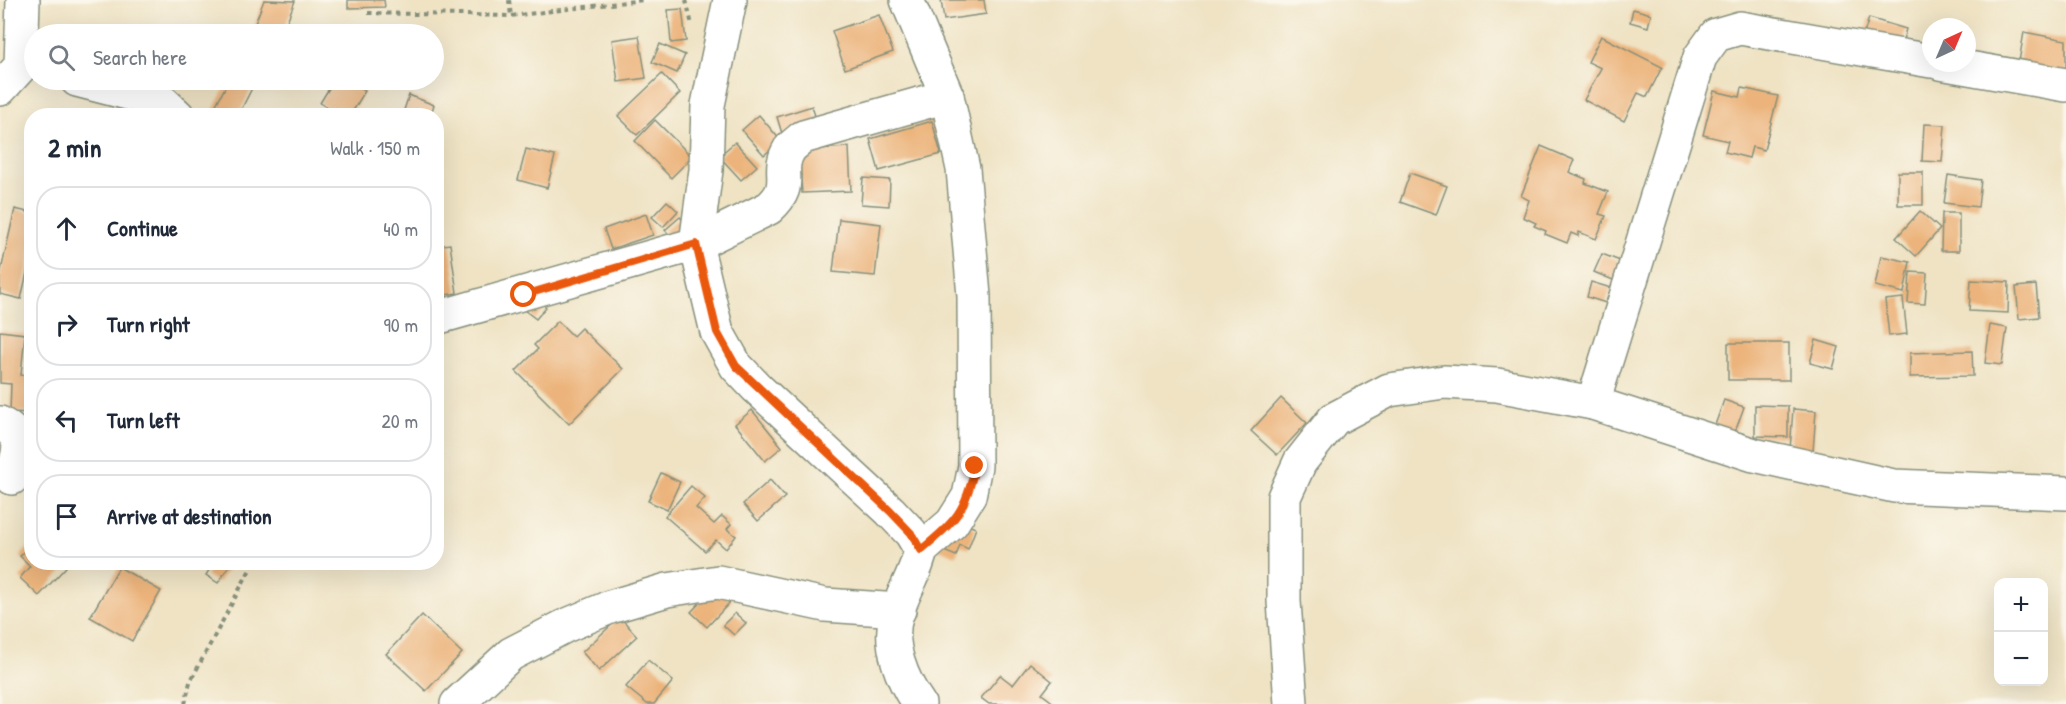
<!DOCTYPE html>
<html lang="en">
<head>
<meta charset="utf-8">
<style>
  :root { --surface:#fff; --page:#f2f2f3; --text:#1f2937; --muted:#747a83; --line:#e0e1e3 }
  body { margin:0; font-family:"Patrick Hand",sans-serif; background:var(--page); color:var(--text) }
  .controls { position:absolute; right:18px; bottom:18px; display:grid; overflow:hidden; border-radius:12px; box-shadow:0 6px 24px #0002 }
  .controls button { width:54px; height:54px; display:grid; place-items:center; padding:0; border:0; border-bottom:2px solid var(--line); background:var(--surface); color:var(--text); font:30px sans-serif }
  .compass { position:absolute; left:1922px; top:18px; width:54px; height:54px; border-radius:50%; background:var(--surface); box-shadow:0 6px 24px #0002; rotate:44deg }
  .stop { position:absolute; width:18px; height:18px; margin:-14px; border:4px solid #ea580c; border-radius:50%; background:#fff }
  .stop.end { background:#ea580c; border-color:#fff; box-shadow:0 2px 6px #0008 }
  .list { margin:0; padding:0; list-style:none }
  h2 { display:flex; justify-content:space-between; align-items:center; height:78px; margin:0; padding:0 24px; font-size:26px }
  h2 small { font-size:20px; font-weight:400; color:var(--muted) }
  .list li { display:grid; grid-template-columns:39px 1fr auto; gap:18px; align-items:center; box-sizing:border-box; height:84px; margin:0 12px 12px; padding:0 12px; border:2px solid var(--line); border-radius:24px }
  .list b { display:block; font-size:22px; white-space:nowrap }
  .list em { font-size:20px; font-style:normal; color:var(--muted) }
  .icon { flex:none; width:33px; height:33px; fill:none; stroke:currentColor; stroke-width:2; stroke-linecap:round; stroke-linejoin:round }
  .map { position:relative; flex:none; width:2066px; height:704px; overflow:hidden }
  .search { position:absolute; background:var(--surface); box-shadow:0 6px 24px #0002; left:24px; top:24px; width:420px; height:66px; display:flex; align-items:center; gap:15px; box-sizing:border-box; padding:0 21px; border-radius:33px; color:var(--muted); font-size:22px }
  .panel { position:absolute; background:var(--surface); box-shadow:0 6px 24px #0002; left:24px; top:108px; width:420px; height:462px; border-radius:24px }
  .map>svg:first-child { display:block }
</style>
</head>
<body>
<div class="map">
<svg width="2066" height="704" viewBox="0 0 2066 704">
  <rect width="100%" height="100%" fill="#fbf7ec"/>
  <filter id="ink" filterUnits="userSpaceOnUse"><feTurbulence type="fractalNoise" baseFrequency=".0167" numOctaves="2"/><feDisplacementMap in="SourceGraphic" scale="12" xChannelSelector="R" yChannelSelector="G"/><feConvolveMatrix kernelMatrix="1 2 1 2 8 2 1 2 1" color-interpolation-filters="sRGB"/></filter>
  <filter id="wash" filterUnits="userSpaceOnUse"><feTurbulence type="fractalNoise" baseFrequency=".008" numOctaves="4" result="noise"/><feDisplacementMap in="SourceGraphic" scale="24" xChannelSelector="R" yChannelSelector="G"/><feGaussianBlur stdDeviation="1.35" result="paint"/><feColorMatrix in="noise" values="0 0 0 0 0 0 0 0 0 0 0 0 0 0 0 0 0 1.4 0 .05"/><feComposite in="paint" operator="in"/></filter>
  <g filter="url(#wash)">
    <rect width="100%" height="100%" fill="#efe3c4"/>
    <g id="blocks">
      <g fill="#ecb47b">
        <path d="M264,0L295,1L282,34H251Z"/>
        <path d="M348,0H384L385,7L348,8Z"/>
        <path d="M941,0H984L986,14L944,20Z"/>
        <path d="M682,9L686,41L671,43L668,10Z"/>
        <path d="M1633,9L1651,14L1648,27L1630,22Z"/>
        <path d="M879,15L893,52L845,69L832,31Z"/>
        <path d="M1869,18L1906,29L1900,51L1862,40Z"/>
        <path d="M2024,32L2066,40V77L2018,68Z"/>
        <path d="M639,36L646,78L618,82L612,40Z"/>
        <path d="M1601,36L1662,67L1647,97L1638,93L1624,121L1584,100L1601,68L1588,62Z"/>
        <path d="M660,44L685,55L677,73L652,62Z"/>
        <path d="M662,74L680,93L637,135L618,116Z"/>
        <path d="M229,80H256L238,116H210Z"/>
        <path d="M334,80H347L365,91L350,116H340L320,103Z"/>
        <path d="M1742,88L1778,96L1764,150L1752,147L1749,158L1725,152L1728,141L1703,135L1714,91L1740,97Z"/>
        <path d="M409,95L434,105L430,116H402Z"/>
        <path d="M812,106L818,126L783,137L777,117Z"/>
        <path d="M759,115L781,141L764,155L742,130Z"/>
        <path d="M655,120L692,157L671,178L635,141Z"/>
        <path d="M932,121L941,154L879,171L870,139Z"/>
        <path d="M1924,124L1945,125L1942,162L1922,161Z"/>
        <path d="M735,142L757,166L741,180L719,156Z"/>
        <path d="M1541,146L1574,160L1569,172L1586,179L1585,183L1608,192L1599,214L1606,216L1596,239L1579,232L1578,236L1571,233L1567,243L1545,234L1546,231L1534,226L1536,223L1523,217L1529,200L1521,196Z"/>
        <path d="M849,147L851,191L802,193L799,150Z"/>
        <path d="M526,149L555,156L547,188L518,180Z"/>
        <rect x="1898" y="172" width="25" height="33"/>
        <path d="M1410,173L1447,186L1436,215L1400,202Z"/>
        <path d="M1948,175L1981,180L1978,207L1944,203Z"/>
        <path d="M863,178L890,180L889,206L861,204Z"/>
        <path d="M667,201L678,211L663,227L652,217Z"/>
        <path d="M15,209L32,213V250L21,299L0,294V275Z"/>
        <path d="M1920,211L1940,229L1916,256L1896,238Z"/>
        <path d="M1942,213H1959V251H1941Z"/>
        <path d="M646,214L653,235L611,249L604,229Z"/>
        <path d="M680,217L692,230L677,243L665,230Z"/>
        <path d="M839,219L881,224L875,276L833,272Z"/>
        <path d="M450,244L457,293L439,296L436,246Z"/>
        <path d="M1602,254L1620,261L1613,280L1594,272Z"/>
        <path d="M1881,256L1910,262L1904,293L1875,286Z"/>
        <path d="M1910,272L1927,273L1925,304L1908,303Z"/>
        <path d="M1971,280L2009,282L2008,313L1969,311Z"/>
        <path d="M1591,282L1611,288L1606,303L1587,297Z"/>
        <path d="M2036,285L2039,317L2019,319L2016,287Z"/>
        <path d="M533,296L546,307L536,319L523,309Z"/>
        <path d="M1903,298L1907,334L1889,336L1885,300Z"/>
        <path d="M558,321L573,336L581,328L623,369L569,424L516,371L538,349L534,345Z"/>
        <path d="M1990,325L2007,328L2002,365L1985,363Z"/>
        <path d="M0,331L25,334L21,375L32,376V413L10,412L11,384L0,383Z"/>
        <path d="M1816,340L1839,347L1833,369L1810,363Z"/>
        <rect x="1728" y="343" width="61" height="37"/>
        <path d="M1972,351L1973,376L1910,377V353Z"/>
        <path d="M1281,398L1307,423L1277,455L1251,431Z"/>
        <path d="M1724,400L1744,407L1735,432L1715,425Z"/>
        <path d="M1755,405L1788,406V437L1755,436Z"/>
        <path d="M1793,409L1816,411L1813,452L1790,450Z"/>
        <path d="M752,410L782,447L765,461L735,424Z"/>
        <path d="M661,473L680,482L667,510L648,501Z"/>
        <path d="M770,480L785,497L758,521L743,504Z"/>
        <path d="M691,486L705,498L696,508L714,524L722,516L731,524L727,529L736,536L726,549L716,540L705,551L665,516Z"/>
        <path d="M961,523L976,528L968,549L960,545L956,556L939,549Z"/>
        <path d="M30,546L32,562H62L66,567L39,596L20,578L30,566L20,556Z"/>
        <path d="M214,562H232L218,583L206,575Z"/>
        <path d="M119,567L161,591L132,641L90,617Z"/>
        <path d="M717,585L732,600L707,627L691,612Z"/>
        <path d="M735,613L746,623L734,635L723,625Z"/>
        <path d="M422,615L462,653L426,691L386,654Z"/>
        <path d="M620,617L637,636L599,671L582,652Z"/>
        <path d="M648,660L673,681L654,704H647L626,687Z"/>
        <path d="M1030,663L1052,681L1042,694L1055,704H989L981,698L1000,675L1013,685Z"/>
      </g>
    </g>
  </g>
  <g filter="url(#ink)">
    <use href="#blocks" fill-opacity="0" stroke="#87907c" stroke-width="1.5"/>
    <g fill="none" stroke-linecap="round" stroke-linejoin="round">
      <g stroke="#87907c" stroke-width="36">
        <g id="street">
          <path d="M730,0L708,105L706,170L696,244L717,332L736,366L757,388L890,511L911,533L921,550C916,574 902,593 896,616C888,646 902,680 919,704"/>
          <path d="M907,0L947,96L963,169L974,296L975,466L969,496L952,523L921,550"/>
          <path d="M1940,63L2066,85"/>
          <path d="M77,80L163,102L178,116"/>
          <path d="M0,89L21,66L23,0"/>
          <path d="M436,318L696,244L769,208C796,184 775,173 789,150C791,146 799,141 803,137L947,96"/>
          <path d="M1593,403L1700,57L1716,35L1740,28L1931,61"/>
          <path d="M0,423C28,438 18,451 12,478"/>
          <path d="M457,704L511,654L565,626L610,607L667,590L718,582L825,605L899,610"/>
          <path d="M1291,704L1284,601V497L1300,462L1334,419L1389,390L1444,382L1497,385L1593,403L1754,455L1894,486L2066,493"/>
        </g>
      </g>
      <g stroke="#87907c" stroke-width="4" stroke-dasharray="4.5 4.5" stroke-linecap="butt">
        <path d="M509,0L511,16"/>
        <path d="M686,0L692,25"/>
        <path d="M368,13L511,16L643,0"/>
        <path d="M185,704L190,682L254,562"/>
      </g>
      <use href="#street" stroke="#fff" stroke-width="33"/>
    </g>
  </g>
  <g fill="none" stroke-linecap="round" stroke-linejoin="round" filter="url(#ink)">
    <path stroke="#ea580c" stroke-width="8" d="M524,295L696,244L717,332L736,366L890,511L911,533L921,550C955,521 966,512 975,466"/>
  </g>
</svg>
<div class="controls">
<button>+</button>
<button>−</button>
</div>
<svg class="compass" viewBox="-18 -18 36 36"><path d="M0-13l5 13h-10z" fill="#e53935"/><path d="M0 13l5-13h-10z" fill="#747a83"/></svg>
<div class="stop" style="left:524px;top:295px"></div>
<div class="stop end" style="left:975px;top:466px"></div>
<div class="search"><svg class="icon" aria-label="search" viewBox="0 0 24 24"><circle cx="10" cy="10" r="6"/><path d="M15 15l6 6"/></svg>Search here</div>
<section class="panel">
<h2>2 min<small>Walk · 150 m</small></h2>
<ul class="list">
<li><svg class="icon" aria-label="ahead" viewBox="0 0 24 24"><path d="M12 20V5M6 11l6-6 6 6"/></svg><div><b>Continue</b></div><em>40 m</em></li>
<li><svg class="icon" aria-label="right" viewBox="0 0 24 24"><path d="M7 20v-9h11M14 6l5 5-5 5"/></svg><div><b>Turn right</b></div><em>90 m</em></li>
<li><svg class="icon" aria-label="left" viewBox="0 0 24 24"><path d="M17 20v-9H6M10 6l-5 5 5 5"/></svg><div><b>Turn left</b></div><em>20 m</em></li>
<li><svg class="icon" aria-label="arrive" viewBox="0 0 24 24"><path d="M6 21V4h12l-3 4 3 4H6"/></svg><div><b>Arrive at destination</b></div></li>
</ul>
</section>
</div>
</body>
</html>
